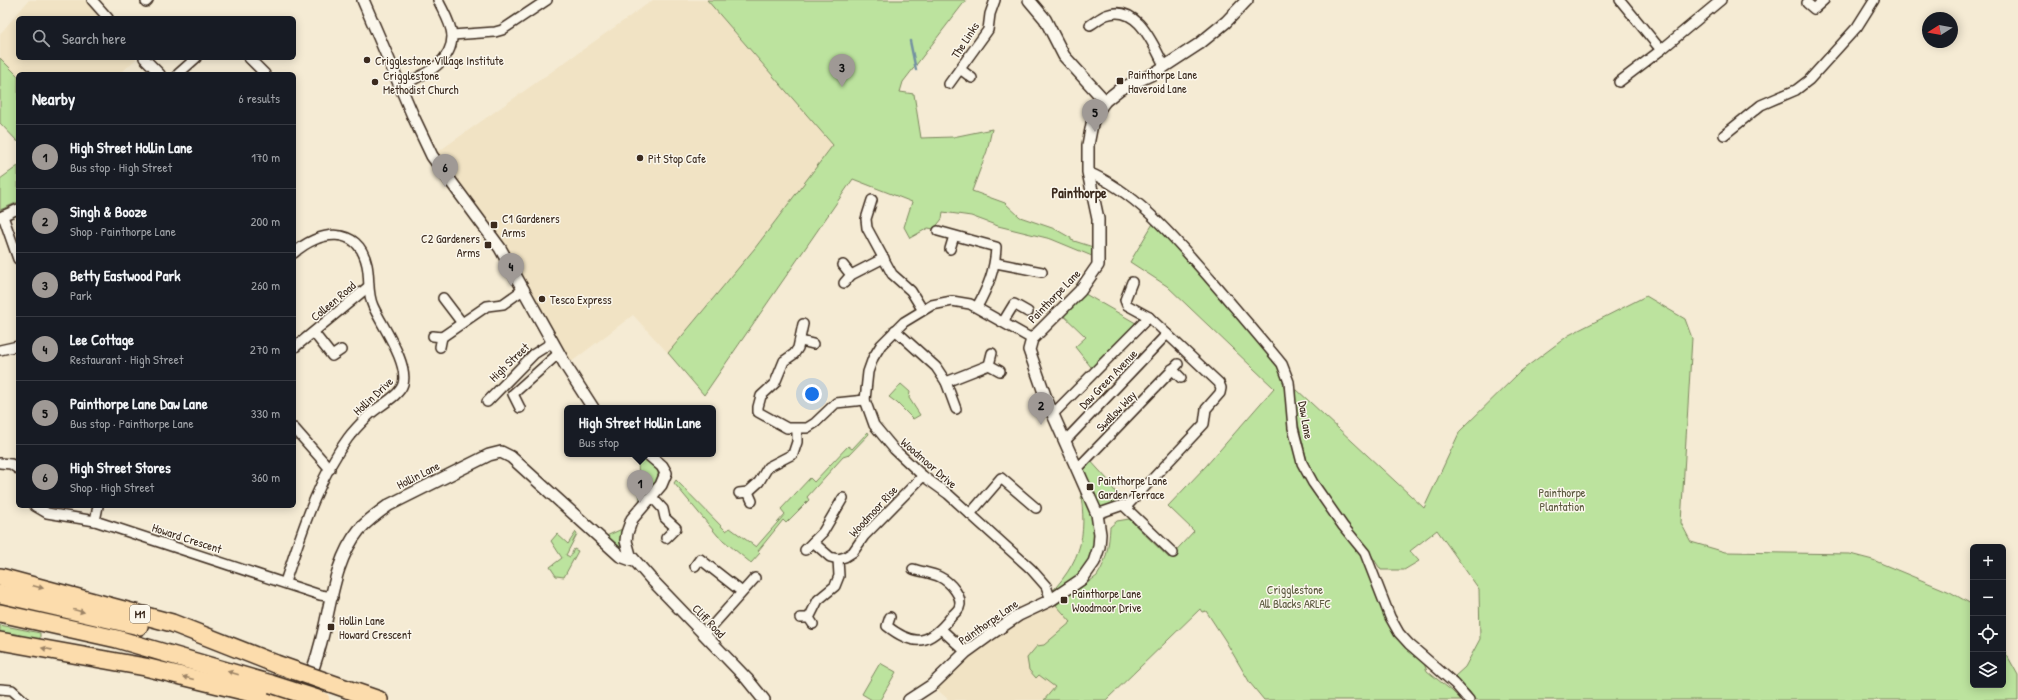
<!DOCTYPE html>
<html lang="en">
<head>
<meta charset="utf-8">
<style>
  :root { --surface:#171b24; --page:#20242c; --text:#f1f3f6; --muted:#9ea1a6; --line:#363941; --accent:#9f9995 }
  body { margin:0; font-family:"Patrick Hand",sans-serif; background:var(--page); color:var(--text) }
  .controls { position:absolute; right:12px; bottom:12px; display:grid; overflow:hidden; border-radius:6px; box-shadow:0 2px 10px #0003 }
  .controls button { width:36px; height:36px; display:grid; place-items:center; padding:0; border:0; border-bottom:1px solid var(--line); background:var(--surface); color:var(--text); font:20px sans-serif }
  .compass { position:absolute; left:1922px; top:12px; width:36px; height:36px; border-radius:50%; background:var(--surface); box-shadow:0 2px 10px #0003; rotate:259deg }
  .you { position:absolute; left:812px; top:394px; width:14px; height:14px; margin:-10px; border:3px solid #fff; border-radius:50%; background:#1a73e8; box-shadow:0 0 0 6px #1a73e833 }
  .badge { display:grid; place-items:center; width:26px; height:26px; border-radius:50%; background:var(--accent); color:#111; font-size:13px; font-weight:700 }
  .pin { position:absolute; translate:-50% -33px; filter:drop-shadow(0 1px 2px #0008) }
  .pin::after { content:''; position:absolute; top:21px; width:14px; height:12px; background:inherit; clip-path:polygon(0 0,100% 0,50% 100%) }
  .popup { position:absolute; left:564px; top:405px; width:152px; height:52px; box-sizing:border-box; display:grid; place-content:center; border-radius:6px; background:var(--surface); filter:drop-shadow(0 1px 3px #0005); font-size:13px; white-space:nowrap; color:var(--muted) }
  .popup b { font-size:15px; color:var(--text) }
  .popup::after { content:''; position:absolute; left:50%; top:100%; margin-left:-8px; border:8px solid transparent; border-top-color:var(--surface) }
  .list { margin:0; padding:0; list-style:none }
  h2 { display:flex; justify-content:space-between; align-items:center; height:52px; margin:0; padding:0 16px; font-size:17px }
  h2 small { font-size:13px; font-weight:400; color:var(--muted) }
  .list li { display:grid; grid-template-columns:26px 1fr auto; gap:12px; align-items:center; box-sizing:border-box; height:64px; padding:0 16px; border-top:1px solid var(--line) }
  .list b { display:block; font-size:15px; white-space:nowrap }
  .list p { margin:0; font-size:13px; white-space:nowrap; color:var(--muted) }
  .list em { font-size:13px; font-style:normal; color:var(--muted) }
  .icon { flex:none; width:22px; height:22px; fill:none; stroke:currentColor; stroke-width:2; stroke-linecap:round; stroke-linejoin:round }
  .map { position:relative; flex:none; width:2018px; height:700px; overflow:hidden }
  .search { position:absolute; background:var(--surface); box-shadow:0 2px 10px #0003; left:16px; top:16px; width:280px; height:44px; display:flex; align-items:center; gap:10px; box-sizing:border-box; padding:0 14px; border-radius:6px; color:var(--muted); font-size:15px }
  .panel { position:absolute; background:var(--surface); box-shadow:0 2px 10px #0003; left:16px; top:72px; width:280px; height:436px; border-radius:6px }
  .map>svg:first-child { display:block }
</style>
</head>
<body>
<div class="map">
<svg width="2018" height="700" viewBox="0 0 2018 700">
  <rect width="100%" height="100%" fill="#f5ebd4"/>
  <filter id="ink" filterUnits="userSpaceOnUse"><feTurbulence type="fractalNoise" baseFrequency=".025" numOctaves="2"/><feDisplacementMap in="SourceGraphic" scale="8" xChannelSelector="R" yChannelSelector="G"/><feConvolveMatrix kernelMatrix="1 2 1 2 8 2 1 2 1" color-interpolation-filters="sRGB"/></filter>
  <g filter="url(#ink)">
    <g fill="#f1e3c4">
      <path d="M29,0H92L108,18H18V58H137L120,74H18V142L0,123V34Z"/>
      <path d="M653,0H707L833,145L755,248L668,353L633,315L566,366L524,289L432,156Z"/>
      <path d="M1124,519H1129L1156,545L1106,700H949L934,687L979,647L1018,621L1056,605L1097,576L1102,569L1109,547L1110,527L1117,521Z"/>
    </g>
    <g fill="#bce39e" stroke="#7c865e">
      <path d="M707,0H966L903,82L900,92L914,94L921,138L953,137L992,129L987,151L972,191L1005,203L1020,217L1055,229L1071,238V240L1093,247L1092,256L1051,239L998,226L971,216L943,212L942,219L934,229L928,228L910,238L904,227L912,202L853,179L704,395L668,353L755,248L833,145Z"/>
      <path d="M0,58L18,76V142L0,123Z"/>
      <path d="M18,166V202L0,210V179Z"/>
      <path d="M1154,222L1191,258L1282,364L1302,463L1358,543L1390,617L1420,654L1427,671L1452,691L1461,700H1264L1250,683L1225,640L1206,611L1202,612L1200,609L1106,700H1044L1055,687L1039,675L1036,678L1029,670L1027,658L1037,646L1044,645L1071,622L1056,605L1097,576C1107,561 1109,544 1110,527L1117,521L1129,519L1169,558L1194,531L1168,506L1206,466L1274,388L1167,286L1130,262Z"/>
      <path d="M1080,291L1141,326L1095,372L1075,347L1086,337L1060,312Z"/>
      <path d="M1646,296L1685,319L1692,338L1681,523L1691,542L1725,552L1850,554L1873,560L1950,592L1973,605V685H2003V648L2018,675V700H1474L1470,692L1454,677L1465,667L1480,639L1479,589L1437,530L1410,551L1419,561L1404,570H1381L1366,547L1328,498L1308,465L1294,406L1296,389L1424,508L1460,431L1521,371L1569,335Z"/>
      <path d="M901,384L910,392L909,398L920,415L913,419L897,403L889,397Z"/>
      <path d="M868,432L869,434L849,455L843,457L807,497L809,500L786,523L783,520L758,551L760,553L751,563L718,536L674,483L676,480L726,531L730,528L756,547L785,514L781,509L810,478L814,482L848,446L852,449Z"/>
      <path d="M642,457L657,470C663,482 647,493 640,501L638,462Z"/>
      <path d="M1088,458L1108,480L1123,505L1097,514L1099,525L1089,571L1049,595C1090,551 1086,525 1077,469Z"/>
      <path d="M629,526L634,561L604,537Z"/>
      <path d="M576,532L577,534L566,555L570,557L574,549L578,551L564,577L556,576L550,567L562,558L551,541L557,534L568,544Z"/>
      <path d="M0,625L40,633V639L0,634Z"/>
      <path d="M880,663L896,672L880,700H872L862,694Z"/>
    </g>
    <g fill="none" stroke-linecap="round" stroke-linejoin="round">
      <path stroke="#7391a1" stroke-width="2.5" d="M910,41L916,70"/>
      <g stroke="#3b2a1e" stroke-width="12">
        <g id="minor">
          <path d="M92,0L108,18"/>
          <path d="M1620,0L1661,50"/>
          <path d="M146,2L148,0"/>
          <path d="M1807,3L1814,9L1824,0"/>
          <path d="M1090,25C1095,22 1101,17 1106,15C1138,3 1153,45 1165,67"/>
          <path d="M452,35L495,32L502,30L547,0"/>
          <path d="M144,58L160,74"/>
          <path d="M249,58L265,74"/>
          <path d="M960,69L972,78"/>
          <path d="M178,74L196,58"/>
          <path d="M1619,82L1661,50L1721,0"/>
          <path d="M949,84L988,30L990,14L995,0"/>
          <path d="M400,86C421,76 453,64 452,35C451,23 443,11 438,0"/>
          <path d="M1724,135L1761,105L1796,90L1809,80L1857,27L1874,0"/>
          <path d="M1088,172C1138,193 1176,240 1211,280C1235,308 1259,336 1282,364L1289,382L1293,428L1302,463L1313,483L1343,526L1365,553L1390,617L1399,633L1409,644L1455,684L1469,700"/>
          <path d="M872,200L866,219L867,228L892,274L911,291L922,309"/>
          <path d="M3,216L18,259"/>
          <path d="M0,217L18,209"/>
          <path d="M938,231L996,247C995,270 988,287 977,307"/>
          <path d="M950,249L954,236"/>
          <path d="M996,263L1042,272"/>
          <path d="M843,265L851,275"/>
          <path d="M844,283L851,275L884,258"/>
          <path d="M443,298L462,323"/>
          <path d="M1003,322L1014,304L1028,312"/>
          <path d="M803,324L798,348L794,354L784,361L775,383L761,396L758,407V412L787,428H807L815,423L836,403L865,400"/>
          <path d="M895,330L936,367L946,382L956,409"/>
          <path d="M314,333L332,356L341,350"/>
          <path d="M433,336L442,337L440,347"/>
          <path d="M442,337L487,306L503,304L524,289"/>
          <path d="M1032,339L970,304L952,301L932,305L904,322L881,345L873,358L868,372L865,400L874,425L894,449L923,476L948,494L1031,569L1046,586L1051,600"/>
          <path d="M801,341L813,344"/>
          <path d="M294,348L368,287"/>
          <path d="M0,350L18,346"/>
          <path d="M992,353L989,365L1000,371"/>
          <path d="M1172,369L1181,378"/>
          <path d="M946,382L989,365"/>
          <path d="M487,402L534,354L553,342"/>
          <path d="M520,408L513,394L559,353"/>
          <path d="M1053,414L1149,317"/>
          <path d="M294,428L330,469"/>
          <path d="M1065,441L1167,334"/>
          <path d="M0,463L11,464L18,469"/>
          <path d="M1077,469L1178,364"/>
          <path d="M748,492L759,482L768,467L793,454L797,442V429"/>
          <path d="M739,493L748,492L752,501"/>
          <path d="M651,496L663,509L665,518L676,528L666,538"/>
          <path d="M35,506L47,513L95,521L320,595L333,597"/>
          <path d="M1126,507L1204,424L1206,409L1220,393L1221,388L1219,383L1149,317L1127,305L1125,300L1132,282"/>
          <path d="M970,514L1001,478L1036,508"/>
          <path d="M1097,514L1123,505L1173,553"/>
          <path d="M95,521L98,506"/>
          <path d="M813,542L830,557L838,559L845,557L853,552L864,536L923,476"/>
          <path d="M805,550L823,532L843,498"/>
          <path d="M695,566L700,559L742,592"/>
          <path d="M285,582C301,535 318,478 348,438C354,430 361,423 368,416C378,406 399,397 403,384C409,363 382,326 373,306C367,293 370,279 367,265C358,224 318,231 294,253"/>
          <path d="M890,617L887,626C915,648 930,644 951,617C953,614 957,612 959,608C964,597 950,582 940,577C932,573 922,572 913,569"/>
          <path d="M800,618H809L813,624"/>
          <path d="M809,618L818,600L835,586L839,576L838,559"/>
          <path d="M942,630L966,652"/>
          <path d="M704,635L755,578"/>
          <path d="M0,689L12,690L23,700"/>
        </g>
      </g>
      <g stroke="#3b2a1e" stroke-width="14">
        <g id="tertiary">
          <path d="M363,0L413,116L432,156L500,248L566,366L593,408"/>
          <path d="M1029,0L1045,19L1064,56L1105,101"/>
          <path d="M648,454L662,466L666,473L661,485L632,519L627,533L626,541L630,555L651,579L747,679L764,700"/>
          <path d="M301,700C309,681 316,662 321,642C331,605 334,561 359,530C368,520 379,512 389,505L489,455L501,452L511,457L620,556L634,561"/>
          <path d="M909,700L932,685L966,652L988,636L1019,615L1051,600L1082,579L1094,562L1099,547L1100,534L1097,514L1047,401L1029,350L1032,339L1080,291L1098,265V219L1088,172V145L1092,124L1095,115L1105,101L1120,89L1153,74L1199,44L1226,22L1247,0"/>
        </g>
      </g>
      <g stroke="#3b2a1e" stroke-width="20">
        <g id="motorway">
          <path d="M0,577L172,623L276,664"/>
          <path d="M0,594L139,626"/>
          <path d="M0,613L117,639L271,684"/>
          <path d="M0,641L145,667L280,700"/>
          <path d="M347,689L379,700"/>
        </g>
      </g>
      <use href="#minor" stroke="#fbf7ec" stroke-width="9"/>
      <use href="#tertiary" stroke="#fbf7ec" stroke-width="11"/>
      <use href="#motorway" stroke="#fcdcac" stroke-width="17"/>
      <g stroke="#3b2a1e" stroke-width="20" stroke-linecap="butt">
        <g id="motorway-bridge">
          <path d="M276,664L347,689"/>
          <path d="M271,684L321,700"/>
        </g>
      </g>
      <use href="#motorway-bridge" stroke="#fcdcac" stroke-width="17"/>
    </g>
    <defs><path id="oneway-solid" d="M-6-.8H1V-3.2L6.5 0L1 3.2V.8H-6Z"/></defs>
    <g fill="#9c8365">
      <use href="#oneway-solid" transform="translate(38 587) rotate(14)"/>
      <use href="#oneway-solid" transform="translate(79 611) rotate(14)"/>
      <use href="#oneway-solid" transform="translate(47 649) rotate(-169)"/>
      <use href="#oneway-solid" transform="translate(233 673) rotate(-164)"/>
      <use href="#oneway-solid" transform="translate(188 678) rotate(-166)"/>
    </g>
  </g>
  <g fill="#3b2a1e" stroke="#fbf7ec" stroke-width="1.5">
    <circle cx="367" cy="60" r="4"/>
    <rect x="1116" y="77" width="8" height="8" rx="2"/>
    <circle cx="375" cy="82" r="4"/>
    <circle cx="640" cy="158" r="4"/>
    <rect x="490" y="221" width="8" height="8" rx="2"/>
    <rect x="484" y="241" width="8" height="8" rx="2"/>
    <circle cx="542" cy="299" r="4"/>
    <rect x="1086" y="483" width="8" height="8" rx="2"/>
    <rect x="1060" y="596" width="8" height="8" rx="2"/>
    <rect x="327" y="623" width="8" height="8" rx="2"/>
  </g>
  <g text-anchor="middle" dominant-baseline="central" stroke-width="3" stroke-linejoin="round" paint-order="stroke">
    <rect fill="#fbf7ec" stroke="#75685c" stroke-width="1" x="130" y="605" width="20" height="18" rx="3"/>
    <g font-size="11" font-weight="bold" fill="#3b2a1e">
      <text x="140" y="614">M1</text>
    </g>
    <g font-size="12" fill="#3b2a1e" stroke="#fbf7ec">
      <text transform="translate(965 40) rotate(-57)">The Links</text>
      <text transform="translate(1054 296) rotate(-46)">Painthorpe Lane</text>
      <text transform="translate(333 301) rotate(-40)">Colleen Road</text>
      <text transform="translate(509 362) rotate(-44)">High Street</text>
      <text transform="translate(1108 379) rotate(-46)">Daw Green Avenue</text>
      <text transform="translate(373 396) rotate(-43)">Hollin Drive</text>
      <text transform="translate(1116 411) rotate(-46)">Swallow Way</text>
      <text transform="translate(1306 420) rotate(80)">Daw Lane</text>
      <text transform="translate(929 463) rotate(41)">Woodmoor Drive</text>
      <text transform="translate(418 475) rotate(-27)">Hollin Lane</text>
      <text transform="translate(873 511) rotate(-47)">Woodmoor Rise</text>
      <text transform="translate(187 538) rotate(18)">Howard Crescent</text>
      <text transform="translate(709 621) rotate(46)">Cliff Road</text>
      <text transform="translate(988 622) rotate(-35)">Painthorpe Lane</text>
    </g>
    <g font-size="12" fill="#3b2a1e" stroke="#fbf7ec" text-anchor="start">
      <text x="375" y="60">Crigglestone Village Institute</text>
      <text x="1128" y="74">Painthorpe Lane<tspan x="1128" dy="14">Haveroid Lane</tspan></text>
      <text x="383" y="75">Crigglestone<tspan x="383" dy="14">Methodist Church</tspan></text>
      <text x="648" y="158">Pit Stop Cafe</text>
      <text x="502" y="218">C1 Gardeners<tspan x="502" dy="14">Arms</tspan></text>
      <text x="480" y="238" text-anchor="end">C2 Gardeners<tspan x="480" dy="14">Arms</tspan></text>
      <text x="550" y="299">Tesco Express</text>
      <text x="1098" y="480">Painthorpe Lane<tspan x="1098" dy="14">Garden Terrace</tspan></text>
      <text x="1072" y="593">Painthorpe Lane<tspan x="1072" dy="14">Woodmoor Drive</tspan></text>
      <text x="339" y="620">Hollin Lane<tspan x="339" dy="14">Howard Crescent</tspan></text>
    </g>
    <g font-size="12" fill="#5b583e" stroke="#fbf7ec">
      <text x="1562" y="492">Painthorpe<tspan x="1562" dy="14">Plantation</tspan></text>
      <text x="1295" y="589">Crigglestone<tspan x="1295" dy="14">All Blacks ARLFC</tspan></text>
    </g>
    <g font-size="14" font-weight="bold" fill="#3b2a1e" stroke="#fbf7ec">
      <text x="1079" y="192">Painthorpe</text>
    </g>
  </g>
</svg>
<div class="controls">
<button>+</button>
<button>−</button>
<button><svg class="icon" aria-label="locate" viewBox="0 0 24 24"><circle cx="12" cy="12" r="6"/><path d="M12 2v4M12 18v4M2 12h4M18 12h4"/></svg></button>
<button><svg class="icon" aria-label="layers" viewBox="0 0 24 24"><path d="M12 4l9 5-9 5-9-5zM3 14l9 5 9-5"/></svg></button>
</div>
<svg class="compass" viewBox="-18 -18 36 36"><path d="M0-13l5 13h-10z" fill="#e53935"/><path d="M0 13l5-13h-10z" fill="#9ea1a6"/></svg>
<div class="you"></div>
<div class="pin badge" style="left:640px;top:503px">1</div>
<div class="popup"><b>High Street Hollin Lane</b>Bus stop</div>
<div class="pin badge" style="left:1041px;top:425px">2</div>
<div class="pin badge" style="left:842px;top:87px">3</div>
<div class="pin badge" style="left:511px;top:286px">4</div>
<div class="pin badge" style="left:1095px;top:132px">5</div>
<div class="pin badge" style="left:445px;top:187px">6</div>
<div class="search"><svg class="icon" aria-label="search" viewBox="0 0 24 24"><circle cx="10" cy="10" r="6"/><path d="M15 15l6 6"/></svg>Search here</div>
<section class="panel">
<h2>Nearby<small>6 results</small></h2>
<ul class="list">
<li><span class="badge">1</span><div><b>High Street Hollin Lane</b><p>Bus stop · High Street</p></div><em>170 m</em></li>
<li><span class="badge">2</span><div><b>Singh &amp; Booze</b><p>Shop · Painthorpe Lane</p></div><em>200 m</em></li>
<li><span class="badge">3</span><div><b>Betty Eastwood Park</b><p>Park</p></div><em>260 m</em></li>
<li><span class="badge">4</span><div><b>Lee Cottage</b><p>Restaurant · High Street</p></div><em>270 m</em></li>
<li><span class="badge">5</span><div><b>Painthorpe Lane Daw Lane</b><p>Bus stop · Painthorpe Lane</p></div><em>330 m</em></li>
<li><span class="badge">6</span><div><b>High Street Stores</b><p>Shop · High Street</p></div><em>360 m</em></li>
</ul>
</section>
</div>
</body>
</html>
